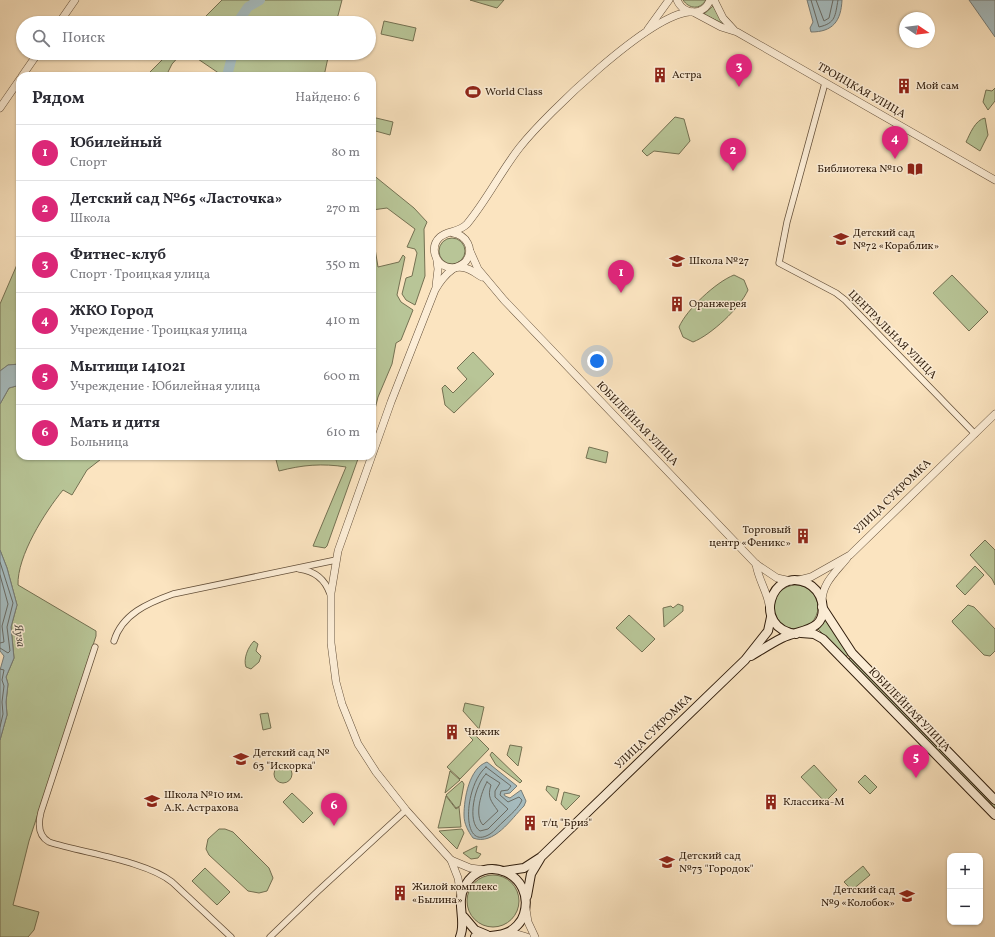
<!DOCTYPE html>
<html lang="ru">
<head>
<meta charset="utf-8">
<style>
  :root { --surface:#fff; --page:#f2f2f3; --text:#2b2b33; --muted:#7c7c81; --line:#e1e1e2; --accent:#db2777 }
  body { margin:0; font-family:Vollkorn,serif; background:var(--page); color:var(--text) }
  .controls { position:absolute; right:12px; bottom:12px; display:grid; overflow:hidden; border-radius:8px; box-shadow:0 1px 3px #0004 }
  .controls button { width:36px; height:36px; display:grid; place-items:center; padding:0; border:0; border-bottom:1px solid var(--line); background:var(--surface); color:var(--text); font:20px sans-serif }
  .compass { position:absolute; left:899px; top:12px; width:36px; height:36px; border-radius:50%; background:var(--surface); box-shadow:0 1px 3px #0004; rotate:103deg }
  .you { position:absolute; left:597px; top:361px; width:14px; height:14px; margin:-10px; border:3px solid #fff; border-radius:50%; background:#1a73e8; box-shadow:0 0 0 6px #1a73e833 }
  .badge { display:grid; place-items:center; width:26px; height:26px; border-radius:50%; background:var(--accent); color:#fff; font-size:13px; font-weight:700 }
  .pin { position:absolute; translate:-50% -33px; filter:drop-shadow(0 1px 2px #0008) }
  .pin::after { content:''; position:absolute; top:21px; width:14px; height:12px; background:inherit; clip-path:polygon(0 0,100% 0,50% 100%) }
  .list { margin:0; padding:0; list-style:none }
  h2 { display:flex; justify-content:space-between; align-items:center; height:52px; margin:0; padding:0 16px; font-size:17px }
  h2 small { font-size:13px; font-weight:400; color:var(--muted) }
  .list li { display:grid; grid-template-columns:26px 1fr auto; gap:12px; align-items:center; box-sizing:border-box; height:56px; padding:0 16px; border-top:1px solid var(--line) }
  .list b { display:block; font-size:15px; white-space:nowrap }
  .list p { margin:0; font-size:13px; white-space:nowrap; color:var(--muted) }
  .list em { font-size:13px; font-style:normal; color:var(--muted) }
  .icon { flex:none; width:22px; height:22px; fill:none; stroke:currentColor; stroke-width:2; stroke-linecap:round; stroke-linejoin:round }
  .map { position:relative; flex:none; width:995px; height:937px; overflow:hidden }
  .search { position:absolute; background:var(--surface); box-shadow:0 1px 3px #0004; left:16px; top:16px; width:360px; height:44px; display:flex; align-items:center; gap:10px; box-sizing:border-box; padding:0 14px; border-radius:22px; color:var(--muted); font-size:15px }
  .panel { position:absolute; background:var(--surface); box-shadow:0 1px 3px #0004; left:16px; top:72px; width:360px; height:388px; border-radius:12px }
  .map>svg:first-child { display:block }
</style>
</head>
<body>
<div class="map">
<svg width="995" height="937" viewBox="0 0 995 937">
  <rect width="100%" height="100%" fill="#fbe4c0"/>
  <filter id="stains"><feTurbulence type="fractalNoise" baseFrequency=".005" numOctaves="4"/><feColorMatrix values="0 0 0 0 .2 0 0 0 0 .09 0 0 0 0 .02 0 0 0 .5 -.17"/></filter>
  <radialGradient id="worn" r=".72"><stop offset=".6" stop-color="#630" stop-opacity="0"/><stop offset="1" stop-color="#630" stop-opacity=".3"/></radialGradient>
  <g fill="#b8c597" stroke="#747152">
    <path d="M222,0H342L336,23H199Z"/>
    <path d="M470,0H504L497,8Z"/>
    <path d="M683,0H706C700,10 689,9 683,0Z"/>
    <path d="M713,6L725,25L704,14Z"/>
    <path d="M384,21L416,28L413,41L381,34Z"/>
    <path d="M169,53H182L172,64L166,76H146Z"/>
    <path d="M185,53H329L324,76H223L195,57Z"/>
    <path d="M995,88V101L988,110L983,102L986,90L992,91Z"/>
    <path d="M372,117L393,122L390,135L372,130Z"/>
    <path d="M675,117L684,119L690,141L679,154L654,151L647,156L642,151Z"/>
    <path d="M985,118L988,135L980,151L966,142C970,134 975,120 985,118Z"/>
    <path d="M372,174L414,208L427,222L424,229L425,276L415,305L406,300L402,294L406,278L412,276L417,253L415,249L407,247L415,229L387,208L372,210Z"/>
    <path d="M372,230L378,267L399,262L403,255L405,257L397,295L401,302L413,310L401,340L396,343L392,364L378,397L372,421Z"/>
    <circle cx="452" cy="251" r="13"/>
    <path d="M19,260L20,364L8,365L0,371V304Z"/>
    <path d="M734,275L744,280L748,290C740,308 711,335 693,342L683,337L679,327C687,309 716,282 734,275Z"/>
    <path d="M952,275L988,312L969,331L933,293Z"/>
    <path d="M473,352L494,374L454,413L445,405L442,388L445,385L453,393L467,379L457,368Z"/>
    <path d="M20,385V456H105L87,470L72,495L63,490C45,512 17,556 18,585L96,631V636L29,841L13,905L39,912L34,930L28,937H0V740L7,715L6,702L8,684L6,677L14,658L11,627L17,605L7,568L0,550V404L9,388Z"/>
    <path d="M589,447L608,452L606,463L586,458Z"/>
    <path d="M275,456H359L327,546L325,548L313,546L346,467C322,463 302,465 279,471Z"/>
    <path d="M985,540L995,550V585L992,579L970,555Z"/>
    <path d="M975,566L984,575L965,595L956,586Z"/>
    <circle cx="796" cy="607" r="22"/>
    <path d="M678,604L683,606V611L664,627L663,608L671,606L673,608Z"/>
    <path d="M968,605L974,607L995,629V651L990,656L984,655L953,623L952,621Z"/>
    <path d="M629,615L655,639L642,652L616,628Z"/>
    <path d="M826,618L848,654L846,657L818,629Z"/>
    <path d="M254,641L258,644L256,651L261,656L259,662L251,669L246,667C243,659 248,647 254,641Z"/>
    <path d="M851,657L995,804V810L848,660Z"/>
    <path d="M465,703L484,707L479,729L463,711Z"/>
    <path d="M268,713L271,728L263,730L260,714Z"/>
    <path d="M472,732L489,749L460,779L447,767L473,740L468,735Z"/>
    <path d="M510,745L522,747L518,766L507,755Z"/>
    <path d="M492,752L522,781L520,783L496,765L490,755Z"/>
    <circle cx="283" cy="774" r="9"/>
    <path d="M814,765L837,790L825,802L801,777Z"/>
    <path d="M450,771L460,780L445,793Z"/>
    <path d="M865,775L877,787L870,794L858,782Z"/>
    <path d="M462,781L464,784L460,806L456,808L446,795Z"/>
    <path d="M547,786L559,789L556,801L546,790Z"/>
    <path d="M564,792L580,796L566,810L561,804Z"/>
    <path d="M292,793L313,813L303,823L283,802Z"/>
    <path d="M446,796L456,809L459,807L461,827L438,828Z"/>
    <path d="M219,829H225L233,832L269,868L273,878L267,891L259,893L248,891L209,855L206,849L208,839Z"/>
    <path d="M462,829L464,833L457,849L439,831Z"/>
    <path d="M477,846L476,852L481,854L478,858L471,859L463,853Z"/>
    <path d="M863,866L870,875L852,890L844,882Z"/>
    <path d="M205,868L230,892L217,905L192,881Z"/>
    <circle cx="493" cy="901" r="26"/>
  </g>
  <g fill="#a5bbbe" stroke="#767c77">
    <path d="M807,0H842C841,21 833,32 811,32L810,28L813,22Z"/>
    <path d="M969,0H995V37Z"/>
    <path d="M20,364V385L9,388L0,404V371L8,365Z"/>
    <path d="M0,550L7,568L17,605L11,627L14,658L6,677L8,684L6,702L7,715L0,740V670L4,656L0,651Z"/>
    <path d="M487,762L517,786L510,793L504,794L505,796L510,798L521,790L526,801L524,806C511,819 494,846 473,838C468,831 464,824 464,815C464,799 469,768 487,762Z"/>
  </g>
  <g fill="none" stroke-linecap="round" stroke-linejoin="round">
    <g stroke="#6a6c65" stroke-width="1">
      <path d="M811,0L819,27C836,23 835,16 838,0"/>
      <path d="M816,0L824,21L829,18L833,0"/>
      <path d="M0,562L13,603L7,627L10,651L8,653L0,648"/>
      <path d="M0,575L8,604L2,626L4,642L0,643"/>
      <path d="M0,669L4,670L2,680L4,686L2,702L3,714L0,727"/>
      <path d="M486,767L511,786L508,790L501,791L500,795L508,802L519,797L522,800C519,808 510,815 504,821C499,825 495,831 490,834C460,853 464,785 486,767Z"/>
      <path d="M486,774L500,783L495,791V797L508,809L488,829L480,831C466,822 475,784 486,774Z"/>
      <path d="M487,782L491,785C487,797 491,801 498,811L483,825C474,816 481,792 487,782Z"/>
    </g>
    <g stroke="#a5bbbe" stroke-width="10">
      <path d="M237,23L248,7L260,0"/>
      <path d="M227,76L233,53"/>
    </g>
    <g stroke="#634f39" stroke-width="7">
      <g id="minor">
        <path d="M825,83L787,222L779,263L836,293L845,300L975,434"/>
        <path d="M299,569C315,571 325,579 330,594"/>
        <path d="M114,641C122,614 148,603 173,594L336,560"/>
        <path d="M95,647L41,812C38,824 38,836 49,842C83,853 146,861 172,882L231,937"/>
        <path d="M270,937L318,891L406,810"/>
      </g>
    </g>
    <g stroke="#634f39" stroke-width="8">
      <g id="tertiary">
        <path d="M677,0C684,16 704,16 710,0"/>
        <path d="M714,0L723,18L734,30"/>
        <path d="M693,12L721,27L737,32L995,180"/>
        <path d="M59,23L75,0"/>
        <path d="M648,29L669,0"/>
        <path d="M22,76L38,53"/>
        <path d="M0,108L20,79"/>
        <path d="M453,233C466,235 475,249 466,261C463,265 458,266 453,269C446,274 439,283 435,290L391,402L338,551L331,593V643L336,682L342,704L358,744L376,772L406,810L451,860L470,868L485,870"/>
        <path d="M470,251L478,269L504,300L756,564L777,578L791,581"/>
        <path d="M482,277C476,274 471,269 465,268C459,266 453,269 447,267C434,263 430,246 440,237C448,230 458,233 467,224C487,200 501,171 520,147C547,113 648,16 689,12"/>
        <path d="M436,286L438,269L437,261"/>
        <path d="M756,564C758,579 767,591 769,605"/>
        <path d="M799,580L811,577L850,555L995,414"/>
        <path d="M822,602C822,583 836,572 847,558"/>
        <path d="M451,860L458,878L461,896"/>
        <path d="M526,909L528,922L535,937"/>
        <path d="M504,934H517L527,937"/>
      </g>
    </g>
    <g stroke="#301d0c" stroke-width="10">
      <g id="secondary">
        <path d="M822,607L852,653L995,800"/>
        <path d="M801,633L814,634L823,639L995,815"/>
        <path d="M751,656C761,650 772,643 782,638C799,629 828,633 822,602C820,594 815,587 807,583C771,566 751,628 796,634"/>
        <path d="M504,871L524,868L541,857L745,660L768,631L771,617"/>
        <path d="M527,896L531,874L540,859"/>
        <path d="M464,917L475,930L487,935"/>
        <path d="M460,937C467,920 455,903 465,886C484,851 536,875 524,914C522,922 514,930 506,933C496,937 485,936 475,937"/>
      </g>
    </g>
    <use href="#minor" stroke="#fcedd6" stroke-width="5.5"/>
    <use href="#tertiary" stroke="#fcedd6" stroke-width="7"/>
    <use href="#secondary" stroke="#fcedd6" stroke-width="8"/>
  </g>
  <defs>
    <g id="building-bare" transform="scale(1.2)"><path d="M-4-6H4V6H1V3H-1V6H-4ZM-2.5-4.3h1.7v1.8h-1.7ZM.8-4.3h1.7v1.8H.8ZM-2.5-1h1.7V.8h-1.7ZM.8-1h1.7V.8H.8Z" fill="#8f2418" stroke="#fcedd6" stroke-width="2.5" paint-order="stroke"/></g>
    <g id="stadium-bare" transform="scale(1.2)"><path d="M0-5a6.5 5 0 1 0 0 10a6.5 5 0 1 0 0-10ZM-3.5-1.8h7v3.6h-7Z" fill="#8f2418" stroke="#fcedd6" stroke-width="2.5" paint-order="stroke"/></g>
    <g id="library-bare" transform="scale(1.2)"><path d="M-6-4Q-3-5.5-.7-3.5V5Q-3 3-6 4ZM6-4Q3-5.5 .7-3.5V5Q3 3 6 4Z" fill="#8f2418" stroke="#fcedd6" stroke-width="2.5" paint-order="stroke"/></g>
    <g id="school-bare" transform="scale(1.2)"><path d="M0-5L7-2L0 1L-7-2ZM-4 1L0 2.5L4 1V4Q0 6-4 4Z" fill="#8f2418" stroke="#fcedd6" stroke-width="2.5" paint-order="stroke"/></g>
  </defs>
  <g fill-rule="evenodd">
    <use href="#building-bare" x="660" y="75"/>
    <use href="#building-bare" x="904" y="86"/>
    <use href="#stadium-bare" x="473" y="92"/>
    <use href="#library-bare" x="915" y="169"/>
    <use href="#school-bare" x="841" y="239"/>
    <use href="#school-bare" x="677" y="261"/>
    <use href="#building-bare" x="677" y="304"/>
    <use href="#building-bare" x="803" y="536"/>
    <use href="#building-bare" x="452" y="732"/>
    <use href="#school-bare" x="241" y="759"/>
    <use href="#school-bare" x="152" y="801"/>
    <use href="#building-bare" x="771" y="802"/>
    <use href="#building-bare" x="530" y="823"/>
    <use href="#school-bare" x="667" y="862"/>
    <use href="#building-bare" x="400" y="893"/>
    <use href="#school-bare" x="907" y="896"/>
  </g>
  <g text-anchor="middle" dominant-baseline="central" stroke-width="3" stroke-linejoin="round" paint-order="stroke">
    <g font-size="11" fill="#301d0c" stroke="#fcedd6" text-anchor="start">
      <text x="672" y="75">Астра</text>
      <text x="916" y="86">Мой сам</text>
      <text x="485" y="92">World Class</text>
      <text x="903" y="169" text-anchor="end">Библиотека №10</text>
      <text x="853" y="233">Детский сад<tspan x="853" dy="13">№72 «Кораблик»</tspan></text>
      <text x="689" y="261">Школа №27</text>
      <text x="689" y="304">Оранжерея</text>
      <text x="791" y="530" text-anchor="end">Торговый<tspan x="791" dy="13">центр «Феникс»</tspan></text>
      <text x="464" y="732">Чижик</text>
      <text x="253" y="753">Детский сад №<tspan x="253" dy="13">63 "Искорка"</tspan></text>
      <text x="164" y="795">Школа №10 им.<tspan x="164" dy="13">А.К. Астрахова</tspan></text>
      <text x="783" y="802">Классика-М</text>
      <text x="542" y="823">т/ц "Бриз"</text>
      <text x="679" y="856">Детский сад<tspan x="679" dy="13">№73 "Городок"</tspan></text>
      <text x="412" y="887">Жилой комплекс<tspan x="412" dy="13">«Былина»</tspan></text>
      <text x="895" y="890" text-anchor="end">Детский сад<tspan x="895" dy="13">№9 «Колобок»</tspan></text>
    </g>
    <g font-size="11" fill="#301d0c" stroke="#fcedd6">
      <text transform="translate(861 91) rotate(30)">ТРОИЦКАЯ УЛИЦА</text>
      <text transform="translate(892 335) rotate(45)">ЦЕНТРАЛЬНАЯ УЛИЦА</text>
      <text transform="translate(637 424) rotate(46)">ЮБИЛЕЙНАЯ УЛИЦА</text>
      <text transform="translate(893 497) rotate(-44)">УЛИЦА СУКРОМКА</text>
      <text transform="translate(909 710) rotate(46)">ЮБИЛЕЙНАЯ УЛИЦА</text>
      <text transform="translate(654 732) rotate(-44)">УЛИЦА СУКРОМКА</text>
    </g>
    <g font-size="12" font-style="italic" fill="#59544a" stroke="#fcedd6">
      <text transform="translate(19 636) rotate(82)">Яуза</text>
    </g>
  </g>
  <rect width="100%" height="100%" filter="url(#stains)"/>
  <rect width="100%" height="100%" fill="url(#worn)"/>
</svg>
<div class="controls">
<button>+</button>
<button>−</button>
</div>
<svg class="compass" viewBox="-18 -18 36 36"><path d="M0-13l5 13h-10z" fill="#e53935"/><path d="M0 13l5-13h-10z" fill="#7c7c81"/></svg>
<div class="you"></div>
<div class="pin badge" style="left:621px;top:293px">1</div>
<div class="pin badge" style="left:733px;top:171px">2</div>
<div class="pin badge" style="left:739px;top:87px">3</div>
<div class="pin badge" style="left:895px;top:159px">4</div>
<div class="pin badge" style="left:916px;top:778px">5</div>
<div class="pin badge" style="left:334px;top:826px">6</div>
<div class="search"><svg class="icon" aria-label="search" viewBox="0 0 24 24"><circle cx="10" cy="10" r="6"/><path d="M15 15l6 6"/></svg>Поиск</div>
<section class="panel">
<h2>Рядом<small>Найдено: 6</small></h2>
<ul class="list">
<li><span class="badge">1</span><div><b>Юбилейный</b><p>Спорт</p></div><em>80 m</em></li>
<li><span class="badge">2</span><div><b>Детский сад №65 «Ласточка»</b><p>Школа</p></div><em>270 m</em></li>
<li><span class="badge">3</span><div><b>Фитнес-клуб</b><p>Спорт · Троицкая улица</p></div><em>350 m</em></li>
<li><span class="badge">4</span><div><b>ЖКО Город</b><p>Учреждение · Троицкая улица</p></div><em>410 m</em></li>
<li><span class="badge">5</span><div><b>Мытищи 141021</b><p>Учреждение · Юбилейная улица</p></div><em>600 m</em></li>
<li><span class="badge">6</span><div><b>Мать и дитя</b><p>Больница</p></div><em>610 m</em></li>
</ul>
</section>
</div>
</body>
</html>
